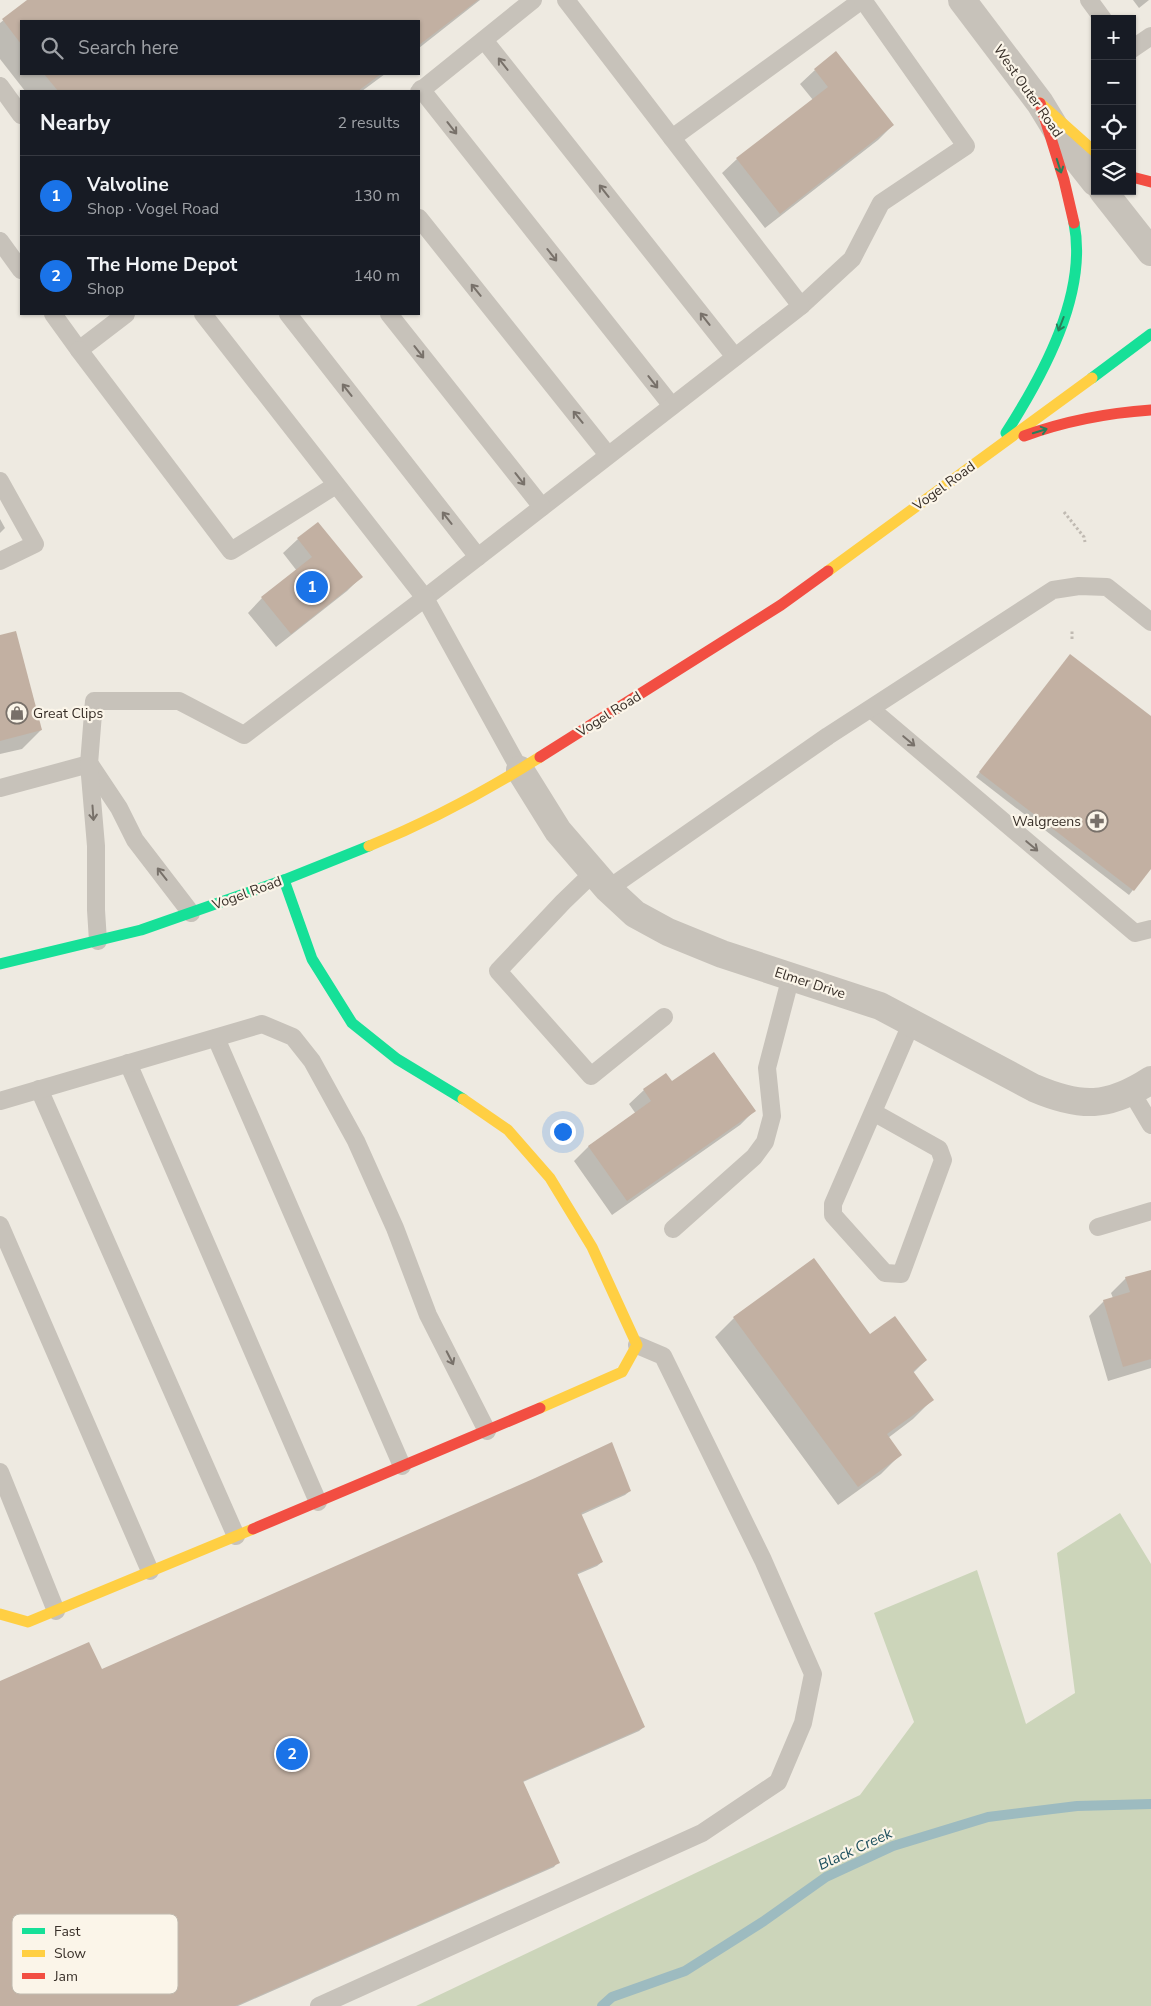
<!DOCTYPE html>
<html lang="en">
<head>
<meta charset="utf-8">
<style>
  :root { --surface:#171b24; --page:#242831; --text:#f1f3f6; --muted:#9ea1a6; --line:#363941; --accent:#1a73e8 }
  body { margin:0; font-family:"Nunito Sans",sans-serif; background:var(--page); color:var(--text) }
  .controls { position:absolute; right:15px; top:15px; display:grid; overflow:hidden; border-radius:0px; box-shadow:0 1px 4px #0004 }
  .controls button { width:45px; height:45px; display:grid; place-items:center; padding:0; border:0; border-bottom:1px solid var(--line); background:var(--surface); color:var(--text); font:25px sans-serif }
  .you { position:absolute; left:562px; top:1131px; width:18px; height:18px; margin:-12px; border:4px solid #fff; border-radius:50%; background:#1a73e8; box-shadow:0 0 0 8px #1a73e833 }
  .badge { display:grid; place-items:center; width:32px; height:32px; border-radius:50%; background:var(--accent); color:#fff; font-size:16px; font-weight:700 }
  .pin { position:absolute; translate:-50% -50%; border:2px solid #fff; box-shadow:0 1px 5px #0006 }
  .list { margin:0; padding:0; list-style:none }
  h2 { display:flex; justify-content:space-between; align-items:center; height:65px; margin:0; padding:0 20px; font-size:21px }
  h2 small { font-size:16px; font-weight:400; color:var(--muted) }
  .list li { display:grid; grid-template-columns:32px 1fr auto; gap:15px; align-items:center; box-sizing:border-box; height:80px; padding:0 20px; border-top:1px solid var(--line) }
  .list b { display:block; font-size:19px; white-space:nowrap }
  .list p { margin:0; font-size:16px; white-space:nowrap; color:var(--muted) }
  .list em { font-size:16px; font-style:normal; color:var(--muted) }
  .icon { flex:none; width:28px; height:28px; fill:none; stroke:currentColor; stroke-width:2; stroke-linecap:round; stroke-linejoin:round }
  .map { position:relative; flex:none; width:1151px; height:2006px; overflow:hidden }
  .search { position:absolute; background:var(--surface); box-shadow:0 1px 4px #0004; left:20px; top:20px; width:400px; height:55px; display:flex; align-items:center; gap:12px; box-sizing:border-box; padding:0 18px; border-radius:0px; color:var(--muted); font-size:19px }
  .panel { position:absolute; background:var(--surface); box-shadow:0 1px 4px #0004; left:20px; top:90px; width:400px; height:225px; border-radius:0px }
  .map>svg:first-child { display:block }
</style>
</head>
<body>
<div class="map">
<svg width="1151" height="2006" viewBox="0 0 1151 2006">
  <rect width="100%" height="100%" fill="#eeeae1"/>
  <path fill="#ccd5ba" d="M1120,1513L1151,1564V2006H416L860,1795L914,1722L874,1613L977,1570L1026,1724L1075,1693L1057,1553Z"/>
  <g fill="#0003">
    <path d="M29,0H480L419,48V21H21V74H385L362,91H25L0,59V23Z"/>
    <path d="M1133,0H1149L1139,8Z"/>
    <path d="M815,70L893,125L878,140L765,228L722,173L737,159L813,100L800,84Z"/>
    <path d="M0,519L5,528L0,533Z"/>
    <path d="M318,523L361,577L347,591L276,647L248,613L262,598L297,571L283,553L298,539Z"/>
    <path d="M0,636L41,730L22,749L0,754Z"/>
    <path d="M1066,661L1151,718V867L1129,895L976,777Z"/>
    <path d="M672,1083L754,1111L740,1125L612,1215L574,1161L589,1146L636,1114L629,1104L644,1090Z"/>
    <path d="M814,1260L870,1336L926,1360L913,1373L932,1400L913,1419L888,1438L900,1455L881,1474L838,1505L715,1337L734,1318Z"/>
    <path d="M1151,1271V1368L1108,1381L1089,1316L1104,1301L1113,1298L1111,1293L1126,1278Z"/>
    <path d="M630,1491L625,1495L581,1515L602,1562L597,1566L576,1575L644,1727L639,1731L523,1782L558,1862L554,1867L238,2006H0V1682L101,1671Z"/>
  </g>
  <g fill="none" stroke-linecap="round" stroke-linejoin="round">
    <path stroke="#9dbbc0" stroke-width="10" d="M602,2006L612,1997L685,1971L764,1921L826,1877L893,1846L988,1817L1077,1806L1151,1804"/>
  </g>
  <g fill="#c2b0a2">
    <path d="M27,0H478L419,45V21H21V44L2,19Z"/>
    <path d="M836,51L894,125L780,214L736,158L828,87L814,69Z"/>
    <path d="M44,74H381L358,91H58Z"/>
    <path d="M318,522L363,577L291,634L261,597L312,557L297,538Z"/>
    <path d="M16,631L42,730L0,741V635Z"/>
    <path d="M1070,654L1151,716V869L1134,891L979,772Z"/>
    <path d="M714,1052L756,1111L627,1201L588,1146L651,1101L643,1089L666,1073L672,1081Z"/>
    <path d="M814,1258L870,1334L895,1316L927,1360L913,1371L934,1400L887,1434L902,1455L858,1487L733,1317Z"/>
    <path d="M1151,1270V1359L1123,1367L1103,1300L1130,1292L1125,1277Z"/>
    <path d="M612,1442L631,1491L581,1513L603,1562L577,1573L645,1727L523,1781L560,1863L235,2006H0V1681L89,1642L102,1669L535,1478Z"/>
  </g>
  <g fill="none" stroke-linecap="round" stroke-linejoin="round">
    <g stroke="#c0bab2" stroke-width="3" stroke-dasharray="2.5 2.5" stroke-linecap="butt">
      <path d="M1064,512L1084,537L1085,542"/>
      <path d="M1072,639V630"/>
    </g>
    <g stroke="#c7c2ba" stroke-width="18">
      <path d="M1089,0L1103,19"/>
      <path d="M484,40L735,357"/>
      <path d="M1132,49L1151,36"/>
      <path d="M0,86L21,115"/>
      <path d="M421,89L672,406"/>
      <path d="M419,92L533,0"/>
      <path d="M672,138L862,0"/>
      <path d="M419,218L608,455"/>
      <path d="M0,241L21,270"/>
      <path d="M801,306L852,259L881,203L966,146L863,0"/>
      <path d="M53,314L79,350L126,314"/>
      <path d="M203,314L425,598L801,306L566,0"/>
      <path d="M288,314L478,557"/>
      <path d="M389,314L542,507"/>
      <path d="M79,350L231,551L336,485"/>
      <path d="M0,481L35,544L0,561"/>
      <path d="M871,709L1135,933L1151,929"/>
      <path d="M91,766L119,808L135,840L191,913"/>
      <path d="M0,788L89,764"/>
      <path d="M593,873L563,902L498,971L591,1076L664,1017"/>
      <path d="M608,889L828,736L1053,590L1079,586L1107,587L1151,622"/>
      <path d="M98,941L96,910V846L89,764L94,701H179L244,735L425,598L520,770"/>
      <path d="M216,1038L402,1466"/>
      <path d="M128,1063L318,1502"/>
      <path d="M39,1089L236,1536"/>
      <path d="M1132,1093L1151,1125"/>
      <path d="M0,1101L262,1024L293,1037L312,1061L356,1141L395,1228L428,1315L487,1431"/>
      <path d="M873,1112L939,1149L943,1160L901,1274L885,1273L833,1215V1204L911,1024"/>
      <path d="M0,1225L150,1571"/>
      <path d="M1098,1227L1151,1211"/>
      <path d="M673,1229L754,1157L765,1142L772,1116L767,1068L791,976"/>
      <path d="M0,1472L56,1611"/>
      <path d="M319,2006L702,1833L778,1782L803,1723L813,1674L763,1560L663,1356L637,1345"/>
    </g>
    <g stroke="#c7c2ba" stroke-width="28">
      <path d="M962,0L1040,103L1065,144L1095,182"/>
      <path d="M1103,191L1151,252"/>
      <path d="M520,770L558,831L608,889L635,914L668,932L722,954L880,1006L1034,1088C1081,1108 1108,1108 1151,1080"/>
    </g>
    <g stroke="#16e098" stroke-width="11">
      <path d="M1092,378L1151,334"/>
      <path d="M1006,433C1043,375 1088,294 1074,223"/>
      <path d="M284,880L312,959L352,1023L397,1059L463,1099"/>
      <path d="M0,964L141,930L284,880L369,846"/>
    </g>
    <g stroke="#ffcf43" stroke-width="11">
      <path d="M1040,103L1095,152"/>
      <path d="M828,571L1092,378"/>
      <path d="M369,846C428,822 486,791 540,757"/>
      <path d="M463,1099L508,1130L550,1178L592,1247L637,1345L622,1372L540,1408"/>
      <path d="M0,1614L28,1622L253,1529"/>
    </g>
    <g stroke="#f24e42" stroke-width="11">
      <path d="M1040,103L1064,180L1074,223"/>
      <path d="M1132,177L1151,182"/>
      <path d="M1024,436C1065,421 1107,413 1151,410"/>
      <path d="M540,757L781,605L828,571"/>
      <path d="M253,1529L540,1408"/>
    </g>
  </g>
  <defs><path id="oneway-shaft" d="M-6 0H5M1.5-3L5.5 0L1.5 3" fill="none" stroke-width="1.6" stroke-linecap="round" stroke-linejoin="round" transform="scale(1.25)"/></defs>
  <g stroke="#78716a">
    <use href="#oneway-shaft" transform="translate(503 64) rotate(-128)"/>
    <use href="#oneway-shaft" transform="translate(452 128) rotate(52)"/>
    <use href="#oneway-shaft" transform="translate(604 191) rotate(-128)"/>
    <use href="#oneway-shaft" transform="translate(552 255) rotate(52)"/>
    <use href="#oneway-shaft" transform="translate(476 290) rotate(-129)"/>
    <use href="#oneway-shaft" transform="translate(705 319) rotate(-128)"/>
    <use href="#oneway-shaft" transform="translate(419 352) rotate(52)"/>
    <use href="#oneway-shaft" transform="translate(653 382) rotate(52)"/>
    <use href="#oneway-shaft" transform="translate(347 390) rotate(-128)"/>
    <use href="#oneway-shaft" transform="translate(578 417) rotate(-129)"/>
    <use href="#oneway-shaft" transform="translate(520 479) rotate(52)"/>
    <use href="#oneway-shaft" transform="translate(447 518) rotate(-128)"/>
    <use href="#oneway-shaft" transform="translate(909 741) rotate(40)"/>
    <use href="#oneway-shaft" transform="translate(93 813) rotate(86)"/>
    <use href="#oneway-shaft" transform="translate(1032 846) rotate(40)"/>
    <use href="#oneway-shaft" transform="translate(162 874) rotate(-128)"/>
    <use href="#oneway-shaft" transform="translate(450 1358) rotate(63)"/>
  </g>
  <g stroke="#297f5a">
    <use href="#oneway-shaft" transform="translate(1059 166) rotate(72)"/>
    <use href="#oneway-shaft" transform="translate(1061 324) rotate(111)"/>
    <use href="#oneway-shaft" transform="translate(1040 431) rotate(-17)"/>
  </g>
  <defs>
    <g id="shop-ring" transform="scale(1.125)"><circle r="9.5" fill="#fbf5e9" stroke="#787069" stroke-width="1.5"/><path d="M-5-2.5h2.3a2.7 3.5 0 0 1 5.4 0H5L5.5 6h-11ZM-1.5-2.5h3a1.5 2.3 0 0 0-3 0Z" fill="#787069"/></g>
    <g id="pharmacy-ring" transform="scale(1.125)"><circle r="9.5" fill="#fbf5e9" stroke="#787069" stroke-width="1.5"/><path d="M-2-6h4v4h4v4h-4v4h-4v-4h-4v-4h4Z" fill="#787069"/></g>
  </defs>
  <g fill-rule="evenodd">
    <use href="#shop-ring" x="17" y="713"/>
    <use href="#pharmacy-ring" x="1097" y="821"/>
  </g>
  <g text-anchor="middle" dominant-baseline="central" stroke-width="4.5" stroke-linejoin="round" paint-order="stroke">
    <g font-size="14" fill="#382f28" stroke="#fbf5e9">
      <text transform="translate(1028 91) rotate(55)">West Outer Road</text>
      <text transform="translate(944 486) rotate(-36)">Vogel Road</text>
      <text transform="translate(609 714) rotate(-32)">Vogel Road</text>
      <text transform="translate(247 893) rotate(-20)">Vogel Road</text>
      <text transform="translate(810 983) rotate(18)">Elmer Drive</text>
    </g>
    <g font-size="14" fill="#382f28" stroke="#fbf5e9" text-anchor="start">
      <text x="33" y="713">Great Clips</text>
      <text x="1081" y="821" text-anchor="end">Walgreens</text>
    </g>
    <g font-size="15" font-style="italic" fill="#1b4e5c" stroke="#fbf5e9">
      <text transform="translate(855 1849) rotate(-25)">Black Creek</text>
    </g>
  </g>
  <rect x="12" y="1914" width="166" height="80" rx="8" fill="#fbf5e9" stroke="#c0baaf" stroke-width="1"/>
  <rect x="22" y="1928" width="23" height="6" fill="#16e098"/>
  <rect x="22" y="1950" width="23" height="7" fill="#ffcf43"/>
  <rect x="22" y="1973" width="23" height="6" fill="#f24e42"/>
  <g font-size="14" fill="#382f28">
    <text x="54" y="1936">Fast</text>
    <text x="54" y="1958">Slow</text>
    <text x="54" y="1981">Jam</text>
  </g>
</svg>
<div class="controls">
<button>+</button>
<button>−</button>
<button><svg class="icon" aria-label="locate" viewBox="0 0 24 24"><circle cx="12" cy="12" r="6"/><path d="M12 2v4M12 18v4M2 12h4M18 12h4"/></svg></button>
<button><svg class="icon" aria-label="layers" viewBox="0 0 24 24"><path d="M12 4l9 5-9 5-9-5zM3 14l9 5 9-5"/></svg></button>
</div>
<div class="you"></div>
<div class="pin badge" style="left:312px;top:587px">1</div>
<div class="pin badge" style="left:292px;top:1754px">2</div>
<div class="search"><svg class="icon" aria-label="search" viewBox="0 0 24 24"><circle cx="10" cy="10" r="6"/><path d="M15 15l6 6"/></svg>Search here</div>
<section class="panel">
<h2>Nearby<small>2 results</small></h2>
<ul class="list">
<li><span class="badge">1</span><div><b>Valvoline</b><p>Shop · Vogel Road</p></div><em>130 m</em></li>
<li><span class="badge">2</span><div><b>The Home Depot</b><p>Shop</p></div><em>140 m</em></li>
</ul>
</section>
</div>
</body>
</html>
